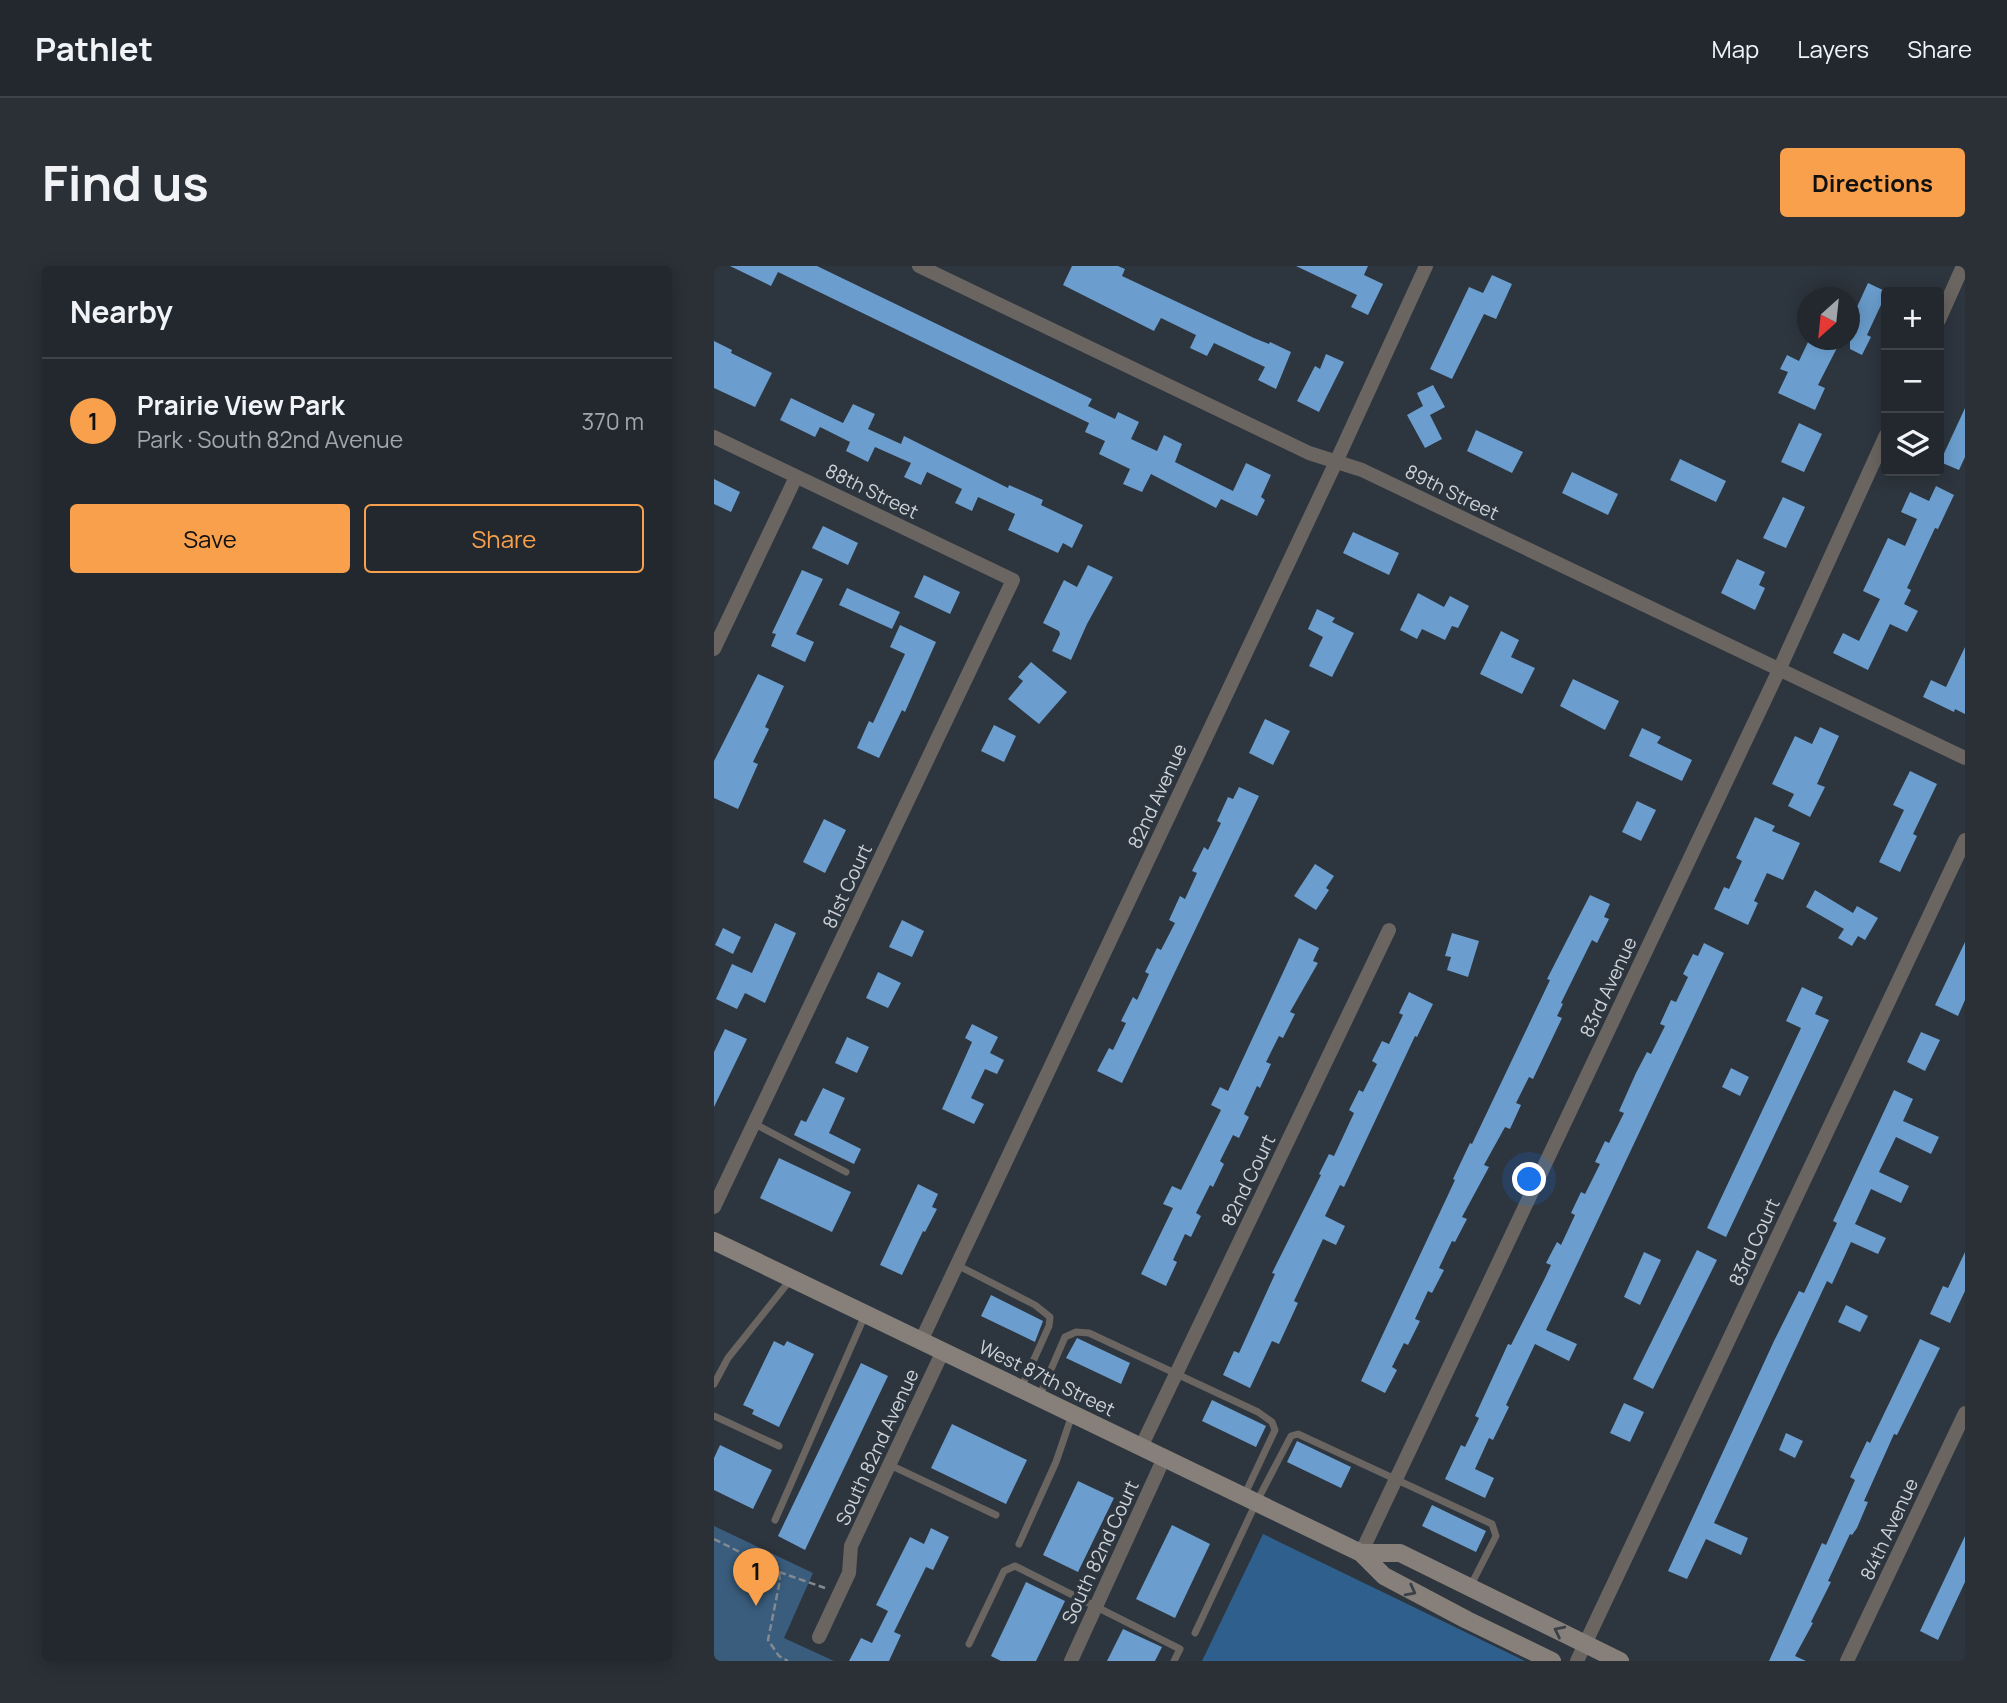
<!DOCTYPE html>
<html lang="en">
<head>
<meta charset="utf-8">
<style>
  :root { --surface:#22282e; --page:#2a3036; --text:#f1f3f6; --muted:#a2a6aa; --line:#3f444a; --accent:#f8a04b }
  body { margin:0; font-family:Manrope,sans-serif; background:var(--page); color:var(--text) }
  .controls { position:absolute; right:21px; top:21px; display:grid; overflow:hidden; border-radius:7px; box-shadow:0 4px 18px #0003 }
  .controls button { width:63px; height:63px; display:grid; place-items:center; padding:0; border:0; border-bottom:2px solid var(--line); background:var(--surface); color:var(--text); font:35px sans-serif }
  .compass { position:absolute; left:1083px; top:21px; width:63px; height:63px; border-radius:50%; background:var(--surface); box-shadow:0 4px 18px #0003; rotate:207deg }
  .you { position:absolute; left:816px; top:914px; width:24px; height:24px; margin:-18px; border:5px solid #fff; border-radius:50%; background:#1a73e8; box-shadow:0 0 0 10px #1a73e833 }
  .badge { display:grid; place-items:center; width:46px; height:46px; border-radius:50%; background:var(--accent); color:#111; font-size:23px; font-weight:700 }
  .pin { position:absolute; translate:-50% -58px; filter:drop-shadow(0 2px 4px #0008) }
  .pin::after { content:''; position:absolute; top:37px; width:24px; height:21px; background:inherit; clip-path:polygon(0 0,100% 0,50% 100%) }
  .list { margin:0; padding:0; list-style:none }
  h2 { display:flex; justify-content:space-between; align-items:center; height:91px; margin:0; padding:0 28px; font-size:30px }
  h2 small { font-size:23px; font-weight:400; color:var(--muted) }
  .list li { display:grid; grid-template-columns:46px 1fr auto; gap:21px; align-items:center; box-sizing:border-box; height:126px; padding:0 28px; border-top:2px solid var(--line) }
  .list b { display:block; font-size:26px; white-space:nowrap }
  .list p { margin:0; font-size:23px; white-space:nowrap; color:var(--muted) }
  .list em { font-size:23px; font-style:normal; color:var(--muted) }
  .actions { display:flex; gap:14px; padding:21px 28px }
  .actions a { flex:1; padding:16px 0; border:2px solid var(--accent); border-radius:7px; text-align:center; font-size:24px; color:var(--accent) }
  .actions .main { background:var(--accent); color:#111 }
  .icon { flex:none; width:38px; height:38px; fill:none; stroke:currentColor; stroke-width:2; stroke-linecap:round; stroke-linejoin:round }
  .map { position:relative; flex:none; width:1251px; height:1395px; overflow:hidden; border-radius:7px }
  header { display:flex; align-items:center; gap:42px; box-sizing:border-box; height:98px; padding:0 35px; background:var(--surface); border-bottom:2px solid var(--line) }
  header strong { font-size:33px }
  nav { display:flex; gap:38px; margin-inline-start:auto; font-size:24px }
  .intro { display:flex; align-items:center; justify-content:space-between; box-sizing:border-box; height:168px; padding:0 42px }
  h1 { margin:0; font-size:49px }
  .button { padding:18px 32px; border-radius:7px; background:var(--accent); color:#111; font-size:24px; font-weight:700 }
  main { display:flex; gap:42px; padding:0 42px }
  aside { flex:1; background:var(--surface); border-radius:7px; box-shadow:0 4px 18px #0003 }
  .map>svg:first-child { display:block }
</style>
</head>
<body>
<header>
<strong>Pathlet</strong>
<nav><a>Map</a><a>Layers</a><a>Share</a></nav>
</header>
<div class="intro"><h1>Find us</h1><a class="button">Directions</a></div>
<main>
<aside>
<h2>Nearby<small></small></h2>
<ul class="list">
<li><span class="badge">1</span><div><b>Prairie View Park</b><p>Park · South 82nd Avenue</p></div><em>370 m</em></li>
</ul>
<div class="actions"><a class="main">Save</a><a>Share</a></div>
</aside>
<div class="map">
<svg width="1251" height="1395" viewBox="0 0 1251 1395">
  <rect width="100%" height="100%" fill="#2d353e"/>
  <path fill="#3a5d7d" d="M0,1260L99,1307L70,1372L120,1395H0Z"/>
  <path fill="#2f608d" d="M549,1268L811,1395H488Z"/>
  <g fill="#6b9ece">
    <path d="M16,0H103L378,133L374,140L401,153L404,146L425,156L417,173L443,185L450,169L468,178L461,196L519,225L532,197L557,209L547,231L551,234L543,250L507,233L502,242L437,208L428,226L409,218L416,203L385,188L391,175L371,166L375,157L64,6L57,20Z"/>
    <path d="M358,0H404L411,3L408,10L540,72L555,78L556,76L577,86L562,123L544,114L551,101L500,77L493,90L476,82L482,69L447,52L440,65L349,19Z"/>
    <path d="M582,0H654L650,9L669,18L654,49L637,41L643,29Z"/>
    <path d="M778,9L798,18L782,53L770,48L738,113L716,103L755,21L769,27Z"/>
    <path d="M1154,17L1173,26L1153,69L1157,71L1148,89L1136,83V56Z"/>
    <path d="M1095,74H1127L1104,119L1111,122L1101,144L1064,127L1074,106L1066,103L1073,89L1085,95Z"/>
    <path d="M0,75L18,84L17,87L58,107L41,141L0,122Z"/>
    <path d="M612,88L630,96L605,146L583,135L601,100L606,103Z"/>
    <path d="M719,119L731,141L716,149L728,173L711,182L693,149L709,140L703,127Z"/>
    <path d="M77,132L129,157L139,138L161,148L154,163L187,178L190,170L294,222L295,219L329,234L327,239L369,259L358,282L349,277L344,287L294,264L301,248L264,231L258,245L241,237L248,223L213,206L207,219L190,211L197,197L161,181L154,196L132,185L136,176L106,161L101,171L66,154Z"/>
    <path d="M1251,142V191L1245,204L1226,196Z"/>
    <path d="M1085,157L1108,168L1090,206L1067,196Z"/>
    <path d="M762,164L809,186L798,207L753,185Z"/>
    <path d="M966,193L1012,215L1002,236L956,214Z"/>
    <path d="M858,206L904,228L894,249L848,227Z"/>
    <path d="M0,213L26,226L17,246L0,238Z"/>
    <path d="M1222,220L1240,229L1224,263L1221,262L1193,322L1197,324L1190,338L1204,345L1193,366L1176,358L1154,404L1119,387L1129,367L1145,375L1166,333L1149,325L1174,272L1191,280L1203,253L1187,246L1196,226L1215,235Z"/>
    <path d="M1069,231L1091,241L1072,282L1049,272Z"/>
    <path d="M109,260L144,277L134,299L98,282Z"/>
    <path d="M639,266L685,287L675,309L629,287Z"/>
    <path d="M1023,293L1051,306L1045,319L1051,322L1041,344L1007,327Z"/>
    <path d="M374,299L399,311L373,358L357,394L338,385L346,368L345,365L329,357L350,314L363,321Z"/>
    <path d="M88,304L109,313L82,368L100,376L91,396L57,380L62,368L58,367Z"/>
    <path d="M210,309L246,326L236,348L200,331Z"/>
    <path d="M133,322L186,346L178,363L125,339Z"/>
    <path d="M704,327L730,341L736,330L755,340L744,362L738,360L731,374L708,363L703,373L686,364Z"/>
    <path d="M603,343L621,352L618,356L640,367L618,411L595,400L609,371L594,363Z"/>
    <path d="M186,359L222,376L191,446L188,444L165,492L143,482L155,455L159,457L191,388L176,381Z"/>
    <path d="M787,365L805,374L797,391L821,402L808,428L766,408Z"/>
    <path d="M1251,381V448L1241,443L1240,446L1209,431L1217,414L1232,421Z"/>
    <path d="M317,396L353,426L325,458L294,433L309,415L304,411Z"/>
    <path d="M44,408L70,420L51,461L55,463L39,496L44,498L24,543L0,532V495Z"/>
    <path d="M859,413L905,435L891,464L846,440Z"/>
    <path d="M551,453L576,465L559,499L535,487Z"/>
    <path d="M280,459L302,470L290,496L267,485Z"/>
    <path d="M1106,461L1125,470L1103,518L1111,521L1096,551L1074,540L1080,528L1058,518L1081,470L1098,478Z"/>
    <path d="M928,462L947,471L943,477L978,494L968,515L915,490Z"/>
    <path d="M1196,505L1223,518L1199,568L1203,570L1186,606L1165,596L1190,544L1179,539Z"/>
    <path d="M525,521L545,530L408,817L383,805L395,782L399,784L412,757L407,755L419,731L423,734L435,708L431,706L443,682L447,684L461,657L455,654L466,630L471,633L483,607L478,605L490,581L494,584L507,557L503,555L514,531L519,533Z"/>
    <path d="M923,535L942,544L927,575L908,566Z"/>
    <path d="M1041,551L1061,560L1058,565L1086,577L1069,614L1053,607L1040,635L1044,637L1034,659L1000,643L1010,621L1015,623L1028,595L1022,592Z"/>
    <path d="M110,553L132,564L111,607L89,596Z"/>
    <path d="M601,598L620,610L612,622L615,624L602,644L580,630Z"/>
    <path d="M1101,624L1139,647L1143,640L1164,652L1151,674L1144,670L1138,680L1124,672L1130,663L1092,641Z"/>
    <path d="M876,629L896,638L890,651L895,653L883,677L878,674L847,737L849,738L843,750L848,752L819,813L815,811L802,837L807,839L796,863L791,861L770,899L775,901L748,951L753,953L741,976L738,975L725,1002L730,1004L718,1027L714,1025L701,1053L706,1055L694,1079L690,1077L678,1101L683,1104L671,1127L647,1115L741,914L739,913L756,877L758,878L836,714L833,713Z"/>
    <path d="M188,654L210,665L198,691L175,681Z"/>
    <path d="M61,657L82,667L51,737L31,727L23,743L2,733L18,698L38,707Z"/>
    <path d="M9,662L27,671L19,688L1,679Z"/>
    <path d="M738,667L765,675L754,711L733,704L737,691L731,690Z"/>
    <path d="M585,672L605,682L599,695L604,697L576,746L581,748L569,772L565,770L552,796L557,798L546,822L543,820L530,848L535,851L525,872L519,869L506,895L510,898L499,921L496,919L482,947L487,950L477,971L471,968L459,994L463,996L452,1020L427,1008L459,942L449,938L458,920L467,924L507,844L497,839L506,821L514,825Z"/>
    <path d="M1251,676V734L1244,750L1221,739Z"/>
    <path d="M990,677L1010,687L832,1064L863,1078L855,1095L821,1078L792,1139L795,1141L779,1174L775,1172L761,1203L780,1212L771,1232L731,1213L747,1179L751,1181L765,1152L761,1150L794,1078L797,1079L831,1012L837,999L832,997L843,976L847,979L861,949L857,947L867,926L871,928L886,898L881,896L891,875L895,877L910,847L905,845L922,807L933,786L937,788L951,760L946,758L957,734L962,736L974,711L969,708L979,688L984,690Z"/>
    <path d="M164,706L187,717L174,742L152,732Z"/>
    <path d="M1088,721L1109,731L1101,748L1115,754L1012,971L993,962L1087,762L1072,755Z"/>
    <path d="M695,726L719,738L703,771L701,770L630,921L626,919L611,950L631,960L622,979L609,973L580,1035L584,1037L565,1078L558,1075L536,1122L509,1109L520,1085L525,1087L561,1008L558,1007L607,909L605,908L615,888L620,890L640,847L635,844L645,824L649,826L663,798L658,795L668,775L675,778L689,749L685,747Z"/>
    <path d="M258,758L284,771L276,787L290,794L283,808L271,803L257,832L270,838L260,858L228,843L258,776L251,772Z"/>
    <path d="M11,763L33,773L0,841V786Z"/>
    <path d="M1207,766L1226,774L1211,805L1193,796Z"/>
    <path d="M133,771L155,781L143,807L121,797Z"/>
    <path d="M1017,802L1035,811L1026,830L1008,821Z"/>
    <path d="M109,822L131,832L115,867L147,883L140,898L80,869L87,854L92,856Z"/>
    <path d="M1180,824L1199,833L1189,855L1225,871L1217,888L1182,871L1165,906L1195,920L1187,937L1157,923L1141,958L1172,972L1164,988L1137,976L1118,1018L1113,1015L1000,1257L1034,1272L1027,1289L992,1273L973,1313L954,1305L1060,1075L1085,1025L1090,1027L1123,957L1119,955Z"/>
    <path d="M65,892L137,926L118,966L46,932Z"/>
    <path d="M204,918L224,928L218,941L223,943L211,966L209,965L188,1009L166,999Z"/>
    <path d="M983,984L1003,994L939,1123L919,1113Z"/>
    <path d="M930,986L947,994L926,1039L910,1031Z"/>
    <path d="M1251,986V1025L1236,1057L1216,1048L1229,1020L1234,1022Z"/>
    <path d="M277,1029L329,1055L321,1076L267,1050Z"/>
    <path d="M1132,1039L1154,1050L1146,1066L1124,1056Z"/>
    <path d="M363,1072L416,1097L407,1118L352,1092Z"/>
    <path d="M1206,1073L1226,1082L1183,1169L1180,1168L1150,1235L1154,1236L1143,1262L1138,1269L1136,1268L1114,1315L1117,1316L1097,1356L1099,1357L1081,1390L1092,1395H1055L1108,1277L1112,1279L1141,1214L1136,1211L1153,1175L1156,1177Z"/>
    <path d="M60,1075L70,1080L73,1075L100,1088L65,1161L38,1148L40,1144L29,1139Z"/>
    <path d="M147,1097L174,1110L91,1284L64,1270Z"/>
    <path d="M498,1134L552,1160L542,1181L488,1155Z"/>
    <path d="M910,1137L930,1146L916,1176L896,1167Z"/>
    <path d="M238,1158L313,1194L292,1238L217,1202Z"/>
    <path d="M1072,1167L1089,1175L1081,1192L1065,1184Z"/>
    <path d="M583,1175L637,1201L627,1222L573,1196Z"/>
    <path d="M6,1179L58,1204L39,1243L0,1224V1192Z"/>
    <path d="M364,1215L400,1232L364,1306L329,1289Z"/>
    <path d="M718,1239L772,1265L762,1286L708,1260Z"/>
    <path d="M458,1259L496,1278L461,1352L422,1333Z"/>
    <path d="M217,1262L235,1271L219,1304L212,1301L180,1366L187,1369L175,1395H135L147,1372L158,1377L174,1345L162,1339L196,1271L210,1278Z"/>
    <path d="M1251,1270V1316L1224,1374L1206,1365Z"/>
    <path d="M312,1316L351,1335L322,1395H287L277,1390Z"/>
    <path d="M409,1363L448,1381L441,1395H393Z"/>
  </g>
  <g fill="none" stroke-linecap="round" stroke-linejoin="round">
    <g stroke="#828990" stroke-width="2.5" stroke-dasharray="7 3.5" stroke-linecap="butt">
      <path d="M0,1273L65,1306L66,1314L54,1374L65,1390L74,1395"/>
      <path d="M65,1306L111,1322"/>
    </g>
    <g stroke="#6a6561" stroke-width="7">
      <path d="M41,858L132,906"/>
      <path d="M243,999L321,1039L336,1051L335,1060L307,1122"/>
      <path d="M0,1118L14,1092L77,1013"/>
      <path d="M325,1131L351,1071L362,1066L375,1067L544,1146L558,1156L561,1164L530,1230"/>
      <path d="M0,1150L65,1180"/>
      <path d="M176,1199L282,1249"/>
      <path d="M61,1254L151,1049"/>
      <path d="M305,1278L342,1196L358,1149"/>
      <path d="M481,1367L542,1237L577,1170L584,1168L778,1258L782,1270L756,1321"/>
      <path d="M255,1378L290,1305L301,1300L466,1383L460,1395"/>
    </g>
    <g stroke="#6a6561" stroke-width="14">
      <path d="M205,0L595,187L648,204L1251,492"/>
      <path d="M1225,54L1249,0"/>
      <path d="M0,171L299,314L0,941"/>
      <path d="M0,383L82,211"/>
      <path d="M207,1075L622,196L712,0"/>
      <path d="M427,1181L675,664"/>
      <path d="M647,1287L1065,404L1172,169"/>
      <path d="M105,1371L135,1307L137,1280L229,1085"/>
      <path d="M357,1395L450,1192"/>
      <path d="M863,1395L1251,574"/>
      <path d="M1133,1395L1251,1147"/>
    </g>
    <g stroke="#87807a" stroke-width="18">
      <path d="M0,975L647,1287L670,1310L753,1354L838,1395"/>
      <path d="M647,1287H686L906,1395"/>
    </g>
  </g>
  <defs><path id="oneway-chevron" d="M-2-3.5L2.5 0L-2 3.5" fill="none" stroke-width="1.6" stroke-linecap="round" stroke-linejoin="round" transform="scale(1.75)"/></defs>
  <g stroke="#3a4047">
    <use href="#oneway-chevron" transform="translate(697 1325) rotate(28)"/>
    <use href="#oneway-chevron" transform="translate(845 1365) rotate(-154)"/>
  </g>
  <g text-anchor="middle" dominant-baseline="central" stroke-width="7" stroke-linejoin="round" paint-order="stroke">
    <g font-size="19" fill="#ccd2d7" stroke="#2d353e">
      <text transform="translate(158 225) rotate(26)">88th Street</text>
      <text transform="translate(738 226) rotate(26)">89th Street</text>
      <text transform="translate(443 530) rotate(-65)">82nd Avenue</text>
      <text transform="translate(133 620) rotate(-65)">81st Court</text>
      <text transform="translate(894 721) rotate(-65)">83rd Avenue</text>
      <text transform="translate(534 914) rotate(-64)">82nd Court</text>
      <text transform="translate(1040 976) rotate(-65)">83rd Court</text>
      <text transform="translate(333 1112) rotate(26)">West 87th Street</text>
      <text transform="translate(163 1181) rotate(-65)">South 82nd Avenue</text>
      <text transform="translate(1175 1263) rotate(-65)">84th Avenue</text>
      <text transform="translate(386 1286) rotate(-65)">South 82nd Court</text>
    </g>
  </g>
</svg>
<div class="controls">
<button>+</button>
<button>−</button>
<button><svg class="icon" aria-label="layers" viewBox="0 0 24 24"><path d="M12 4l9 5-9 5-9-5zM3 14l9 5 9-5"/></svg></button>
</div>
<svg class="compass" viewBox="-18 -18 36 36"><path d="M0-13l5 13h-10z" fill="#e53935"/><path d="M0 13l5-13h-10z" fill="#a2a6aa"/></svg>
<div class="you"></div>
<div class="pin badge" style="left:42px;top:1340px">1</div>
</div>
</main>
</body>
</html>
